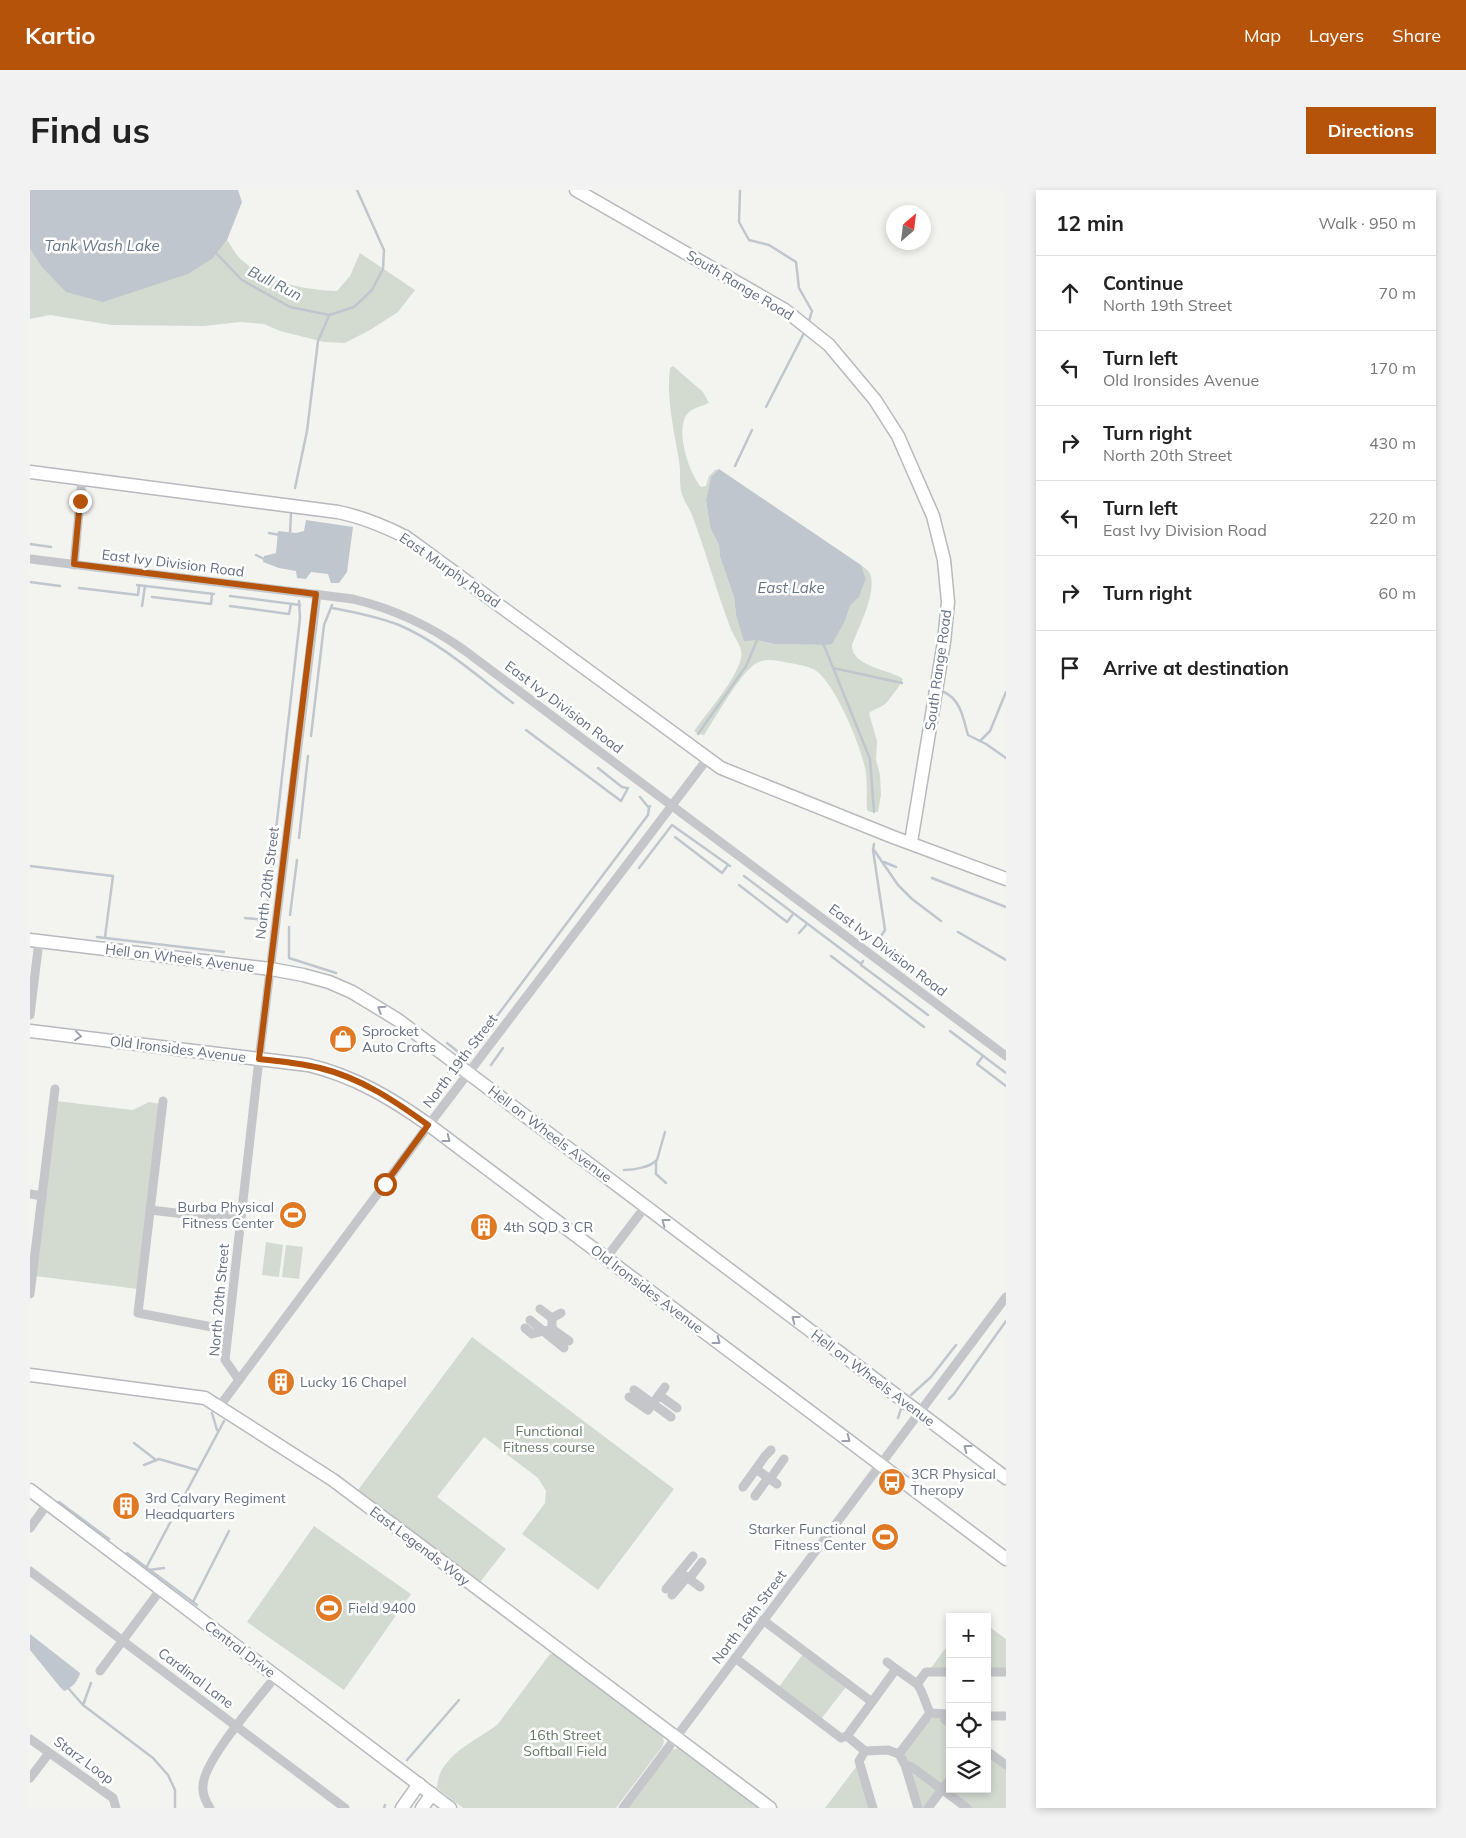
<!DOCTYPE html>
<html lang="en">
<head>
<meta charset="utf-8">
<style>
  :root { --surface:#fff; --page:#f2f2f2; --text:#222; --muted:#767676; --line:#e0e0e0; --accent:#b45309 }
  body { margin:0; font-family:Mulish,sans-serif; background:var(--page); color:var(--text) }
  .controls { position:absolute; right:15px; bottom:15px; display:grid; overflow:hidden; border-radius:0px; box-shadow:0 2px 8px #0003 }
  .controls button { width:45px; height:45px; display:grid; place-items:center; padding:0; border:0; border-bottom:1px solid var(--line); background:var(--surface); color:var(--text); font:25px sans-serif }
  .compass { position:absolute; left:856px; top:15px; width:45px; height:45px; border-radius:50%; background:var(--surface); box-shadow:0 2px 8px #0003; rotate:28deg }
  .stop { position:absolute; width:15px; height:15px; margin:-11px; border:4px solid #b45309; border-radius:50%; background:#fff }
  .stop.end { background:#b45309; border-color:#fff; box-shadow:0 1px 5px #0008 }
  .list { margin:0; padding:0; list-style:none }
  h2 { display:flex; justify-content:space-between; align-items:center; height:65px; margin:0; padding:0 20px; font-size:21px }
  h2 small { font-size:16px; font-weight:400; color:var(--muted) }
  .list li { display:grid; grid-template-columns:32px 1fr auto; gap:15px; align-items:center; box-sizing:border-box; height:75px; padding:0 20px; border-top:1px solid var(--line) }
  .list b { display:block; font-size:19px; white-space:nowrap }
  .list p { margin:0; font-size:16px; white-space:nowrap; color:var(--muted) }
  .list em { font-size:16px; font-style:normal; color:var(--muted) }
  .icon { flex:none; width:28px; height:28px; fill:none; stroke:currentColor; stroke-width:2; stroke-linecap:round; stroke-linejoin:round }
  .map { position:relative; flex:none; width:976px; height:1618px; overflow:hidden; border-radius:0px }
  header { display:flex; align-items:center; gap:30px; box-sizing:border-box; height:70px; padding:0 25px; background:var(--accent); color:#fff }
  header strong { font-size:24px }
  nav { display:flex; gap:28px; margin-inline-start:auto; font-size:18px }
  .intro { display:flex; align-items:center; justify-content:space-between; box-sizing:border-box; height:120px; padding:0 30px }
  h1 { margin:0; font-size:35px }
  .button { padding:12px 22px; border-radius:0px; background:var(--accent); color:#fff; font-size:18px; font-weight:700 }
  main { display:flex; gap:30px; padding:0 30px }
  aside { flex:1; background:var(--surface); border-radius:0px; box-shadow:0 2px 8px #0003 }
  .map>svg:first-child { display:block }
</style>
</head>
<body>
<header>
<strong>Kartio</strong>
<nav><a>Map</a><a>Layers</a><a>Share</a></nav>
</header>
<div class="intro"><h1>Find us</h1><a class="button">Directions</a></div>
<main>
<div class="map">
<svg width="976" height="1618" viewBox="0 0 976 1618">
  <rect width="100%" height="100%" fill="#f3f4f0"/>
  <g fill="#d3dbd1">
    <path d="M197,50C202,57 207,67 214,72C239,93 275,100 307,101L320,86L330,63L385,100L368,122L340,140L315,153L294,152L250,141L234,134L210,132L174,136L82,135L20,125L0,129V59L11,76L183,68Z"/>
    <path d="M643,176L673,202L679,213C672,216 663,218 658,223C644,239 659,283 671,297L676,296L679,286L685,280L689,279L681,287L676,310L680,337L689,355L690,367L704,407L706,425L727,450L744,454L795,455L815,431L820,416L829,407L836,389L831,375C835,378 840,381 841,387C845,407 829,436 822,455C821,477 862,480 873,489C871,494 858,512 854,515C849,518 844,519 839,523L847,551L846,570L850,585L851,605L848,622H840L837,620C836,606 838,592 835,578C830,554 805,493 785,480C777,476 767,474 759,473C748,471 735,467 725,474C709,485 686,527 674,545L668,544L664,541C677,523 707,488 711,468C714,458 703,446 700,437C686,400 676,362 662,325C659,317 653,310 651,301C649,291 651,281 649,271C644,240 636,209 640,178Z"/>
    <path d="M26,911L103,920L119,912L130,914L108,1099L5,1086Z"/>
    <path d="M236,1052L253,1055L249,1087L232,1085Z"/>
    <path d="M256,1055L273,1057L269,1089L252,1087Z"/>
    <path d="M442,1147L644,1299L568,1400L492,1344L515,1313L516,1301L508,1288L454,1247L407,1307L476,1359L450,1392L328,1300Z"/>
    <path d="M284,1336L381,1404L314,1500L217,1432Z"/>
    <path d="M957,1435L976,1449V1481L957,1480Z"/>
    <path d="M920,1452V1480L900,1478H901Z"/>
    <path d="M520,1464H526L632,1543L634,1552L632,1557L586,1618H433L407,1598C408,1565 447,1551 468,1534Z"/>
    <path d="M773,1464L816,1497L791,1529L749,1497Z"/>
    <path d="M904,1527H920V1599H957V1565L976,1579V1618H940L911,1597L896,1618H890L874,1564L876,1560L901,1529Z"/>
    <path d="M648,1558H651L732,1618H597L641,1560Z"/>
    <path d="M827,1576L841,1618H795L826,1577Z"/>
  </g>
  <g fill="#bfc6cd">
    <path d="M0,0H208L212,12L197,50L183,68L158,84L73,112L36,102L11,76L0,59Z"/>
    <path d="M689,279L831,375L836,389L829,407L820,416L815,431L802,454L795,455L744,454L727,450L714,451L706,425L704,407L690,367L689,355L680,337L676,310L681,287Z"/>
    <path d="M276,330L323,337L317,382L309,393H301L298,384L281,382L276,389L267,388L266,381L249,378L233,372L234,366L246,363L248,341L266,343L274,341Z"/>
    <path d="M0,1444L50,1483C48,1491 42,1498 34,1501L30,1497L0,1460Z"/>
  </g>
  <g fill="none" stroke-linecap="round" stroke-linejoin="round">
    <g stroke="#bfc6cd" stroke-width="2.5">
      <path d="M710,0L709,32L719,50L739,55L766,72L769,98L782,121L779,131"/>
      <path d="M185,62L212,90L260,117L299,125L324,117L342,100L353,79L354,60L327,0"/>
      <path d="M736,217L774,143"/>
      <path d="M705,276L722,240"/>
      <path d="M265,298L277,241L288,151L299,126"/>
      <path d="M239,343L250,345"/>
      <path d="M260,344L261,323"/>
      <path d="M0,354L21,357"/>
      <path d="M226,365L236,370"/>
      <path d="M0,392L30,396"/>
      <path d="M107,395L184,404"/>
      <path d="M49,398L108,405L109,396"/>
      <path d="M200,406L270,415"/>
      <path d="M122,407L181,414L182,404"/>
      <path d="M112,416L115,396"/>
      <path d="M200,416L259,424L261,414"/>
      <path d="M302,418C324,422 348,427 369,435C411,453 447,486 483,513"/>
      <path d="M793,453L840,569L844,622"/>
      <path d="M803,478L872,493"/>
      <path d="M914,502C931,510 933,528 938,545L956,554L976,568"/>
      <path d="M496,540L591,611L598,598"/>
      <path d="M668,544L716,476L728,448"/>
      <path d="M281,546L294,435L302,415"/>
      <path d="M950,551L960,541L976,502"/>
      <path d="M568,578L592,597L597,598"/>
      <path d="M610,607L619,618L620,616"/>
      <path d="M645,647L692,683L698,675"/>
      <path d="M269,648L278,566"/>
      <path d="M844,654L843,660L855,740L845,755"/>
      <path d="M844,660L868,695L882,709L911,731"/>
      <path d="M854,672L866,677"/>
      <path d="M0,676L83,686L75,747"/>
      <path d="M609,678L642,635L700,676"/>
      <path d="M714,686L831,774L833,771"/>
      <path d="M902,688L976,717"/>
      <path d="M709,695L757,732L763,724"/>
      <path d="M260,725L267,670"/>
      <path d="M215,728L235,730"/>
      <path d="M259,737V768L306,783"/>
      <path d="M928,742L976,770"/>
      <path d="M769,743L777,734"/>
      <path d="M234,746L270,428L269,411"/>
      <path d="M67,747L194,762"/>
      <path d="M801,766L894,837"/>
      <path d="M831,775L898,825"/>
      <path d="M920,841L976,883"/>
      <path d="M417,853L431,864"/>
      <path d="M430,865L443,858L618,625L619,618"/>
      <path d="M953,866L947,874L976,896"/>
      <path d="M461,875L473,858"/>
      <path d="M418,882L420,880"/>
      <path d="M626,972V984L636,993"/>
      <path d="M594,980C605,980 620,977 627,970L635,942"/>
      <path d="M881,1205L901,1187L926,1155"/>
      <path d="M919,1209L924,1204L976,1131"/>
      <path d="M182,1223L187,1240"/>
      <path d="M868,1228L871,1219"/>
      <path d="M104,1253L126,1270"/>
      <path d="M114,1275L129,1269L167,1280"/>
      <path d="M29,1312L79,1349"/>
      <path d="M97,1363L167,1415"/>
      <path d="M115,1380L194,1231"/>
      <path d="M119,1380L134,1378"/>
      <path d="M163,1412L199,1341"/>
      <path d="M61,1493L53,1515L123,1568L138,1585L145,1600V1618"/>
      <path d="M39,1499L53,1515"/>
      <path d="M377,1570L429,1510"/>
      <path d="M354,1618L355,1615"/>
    </g>
    <g stroke="#b6b9be" stroke-width="15">
      <g id="secondary">
        <path d="M546,0L755,120L799,155L845,210L868,246L903,326L914,370L918,412L914,452L881,652"/>
        <path d="M0,282L308,322C333,327 354,336 376,347L691,578L863,647L976,689"/>
        <path d="M0,750L241,779L273,785L299,792L322,802L368,830L976,1288"/>
        <path d="M0,841L278,875C324,886 361,908 399,935L976,1369"/>
        <path d="M0,1185L175,1208L303,1290L740,1618"/>
        <path d="M0,1300L420,1618"/>
        <path d="M372,1618L389,1594"/>
        <path d="M392,1618L402,1604"/>
      </g>
    </g>
    <g stroke="#c4c6ca" stroke-width="9">
      <path d="M0,369L323,409C364,419 399,435 434,460L976,866"/>
      <path d="M44,375L52,289"/>
      <path d="M0,825L9,751"/>
      <path d="M133,911L108,1123L198,1140"/>
      <path d="M0,1004L12,1006"/>
      <path d="M120,1020L189,1028L212,1019"/>
      <path d="M576,1068L615,1017"/>
      <path d="M0,1104L25,899"/>
      <path d="M510,1119L522,1128"/>
      <path d="M500,1130L534,1158"/>
      <path d="M495,1138L502,1144L522,1139V1128L531,1123"/>
      <path d="M522,1139L539,1151"/>
      <path d="M209,1190L195,1170L229,869L287,404"/>
      <path d="M604,1200L641,1227"/>
      <path d="M629,1205L647,1218"/>
      <path d="M599,1207L618,1220L635,1197"/>
      <path d="M189,1217L398,936L678,568"/>
      <path d="M726,1279L735,1266L741,1260"/>
      <path d="M740,1289L754,1269"/>
      <path d="M713,1297L726,1279L747,1294"/>
      <path d="M725,1306L738,1288"/>
      <path d="M0,1338L18,1313"/>
      <path d="M663,1366L650,1382L670,1397"/>
      <path d="M0,1381L315,1618"/>
      <path d="M659,1389L672,1372"/>
      <path d="M636,1399L650,1382"/>
      <path d="M642,1405L657,1387"/>
      <path d="M733,1430L842,1512L817,1546L835,1561"/>
      <path d="M705,1468L811,1548L817,1546"/>
      <path d="M857,1472L866,1479"/>
      <path d="M70,1481L131,1399"/>
      <path d="M957,1482H976"/>
      <path d="M842,1512L866,1479L887,1494"/>
      <path d="M900,1523C896,1515 892,1499 887,1494L896,1482H920"/>
      <path d="M914,1524L915,1530L920,1533"/>
      <path d="M957,1526H976"/>
      <path d="M0,1549L83,1608L86,1618"/>
      <path d="M957,1561L976,1575"/>
      <path d="M875,1575L882,1577L937,1618"/>
      <path d="M0,1588L19,1563"/>
      <path d="M180,1618C176,1612 172,1604 173,1596C173,1571 229,1508 246,1486"/>
      <path d="M593,1618L976,1107"/>
      <path d="M843,1618L829,1571L835,1561L858,1560L869,1564"/>
      <path d="M888,1618L875,1575L869,1564L900,1523L920,1524"/>
      <path d="M898,1618L920,1589"/>
    </g>
    <use href="#secondary" stroke="#fff" stroke-width="12"/>
  </g>
  <defs><path id="oneway-chevron" d="M-2-3.5L2.5 0L-2 3.5" fill="none" stroke-width="1.6" stroke-linecap="round" stroke-linejoin="round" transform="scale(1.25)"/></defs>
  <g stroke="#9aa1ad">
    <use href="#oneway-chevron" transform="translate(351 819) rotate(-147)"/>
    <use href="#oneway-chevron" transform="translate(48 846) rotate(7)"/>
    <use href="#oneway-chevron" transform="translate(417 949) rotate(37)"/>
    <use href="#oneway-chevron" transform="translate(635 1032) rotate(-143)"/>
    <use href="#oneway-chevron" transform="translate(765 1129) rotate(-143)"/>
    <use href="#oneway-chevron" transform="translate(687 1151) rotate(37)"/>
    <use href="#oneway-chevron" transform="translate(817 1249) rotate(37)"/>
    <use href="#oneway-chevron" transform="translate(937 1258) rotate(-143)"/>
  </g>
  <g fill="none" stroke-linecap="round" stroke-linejoin="round">
    <path stroke="#b45309" stroke-width="6" d="M50,311L44,374L286,404L229,869C249,871 270,873 290,878C331,888 365,911 398,935L355,994"/>
  </g>
  <defs>
    <g id="shop-disc" transform="scale(1.4375)"><circle r="9.5" fill="#e07924" stroke="#fff"/><path d="M-5-2.5h2.3a2.7 3.5 0 0 1 5.4 0H5L5.5 6h-11ZM-1.5-2.5h3a1.5 2.3 0 0 0-3 0Z" fill="#fff"/></g>
    <g id="stadium-disc" transform="scale(1.4375)"><circle r="9.5" fill="#e07924" stroke="#fff"/><path d="M0-5a6.5 5 0 1 0 0 10a6.5 5 0 1 0 0-10ZM-3.5-1.8h7v3.6h-7Z" fill="#fff"/></g>
    <g id="building-disc" transform="scale(1.4375)"><circle r="9.5" fill="#e07924" stroke="#fff"/><path d="M-4-6H4V6H1V3H-1V6H-4ZM-2.5-4.3h1.7v1.8h-1.7ZM.8-4.3h1.7v1.8H.8ZM-2.5-1h1.7V.8h-1.7ZM.8-1h1.7V.8H.8Z" fill="#fff"/></g>
    <g id="bus-disc" transform="scale(1.4375)"><circle r="9.5" fill="#e07924" stroke="#fff"/><path d="M-5-6H5V4H4V6H2V4H-2V6H-4V4H-5ZM-3.5-4V0h7V-4ZM-3.5 1.2v1.5H-2V1.2ZM2 1.2v1.5H3.5V1.2Z" fill="#fff"/></g>
  </defs>
  <g fill-rule="evenodd">
    <use href="#shop-disc" x="313" y="849"/>
    <use href="#stadium-disc" x="263" y="1025"/>
    <use href="#building-disc" x="454" y="1037"/>
    <use href="#building-disc" x="251" y="1192"/>
    <use href="#bus-disc" x="862" y="1292"/>
    <use href="#building-disc" x="96" y="1316"/>
    <use href="#stadium-disc" x="855" y="1347"/>
    <use href="#stadium-disc" x="299" y="1418"/>
  </g>
  <g text-anchor="middle" dominant-baseline="central" stroke-width="5" stroke-linejoin="round" paint-order="stroke">
    <g font-size="14" fill="#646e81" stroke="#fff">
      <text transform="translate(710 95) rotate(31)">South Range Road</text>
      <text transform="translate(143 373) rotate(7)">East Ivy Division Road</text>
      <text transform="translate(420 380) rotate(35)">East Murphy Road</text>
      <text transform="translate(908 480) rotate(-82)">South Range Road</text>
      <text transform="translate(534 517) rotate(37)">East Ivy Division Road</text>
      <text transform="translate(237 693) rotate(-83)">North 20th Street</text>
      <text transform="translate(858 760) rotate(37)">East Ivy Division Road</text>
      <text transform="translate(150 768) rotate(7)">Hell on Wheels Avenue</text>
      <text transform="translate(148 859) rotate(7)">Old Ironsides Avenue</text>
      <text transform="translate(430 871) rotate(-53)">North 19th Street</text>
      <text transform="translate(520 944) rotate(37)">Hell on Wheels Avenue</text>
      <text transform="translate(617 1099) rotate(37)">Old Ironsides Avenue</text>
      <text transform="translate(189 1110) rotate(-85)">North 20th Street</text>
      <text transform="translate(843 1188) rotate(37)">Hell on Wheels Avenue</text>
      <text transform="translate(390 1356) rotate(37)">East Legends Way</text>
      <text transform="translate(719 1427) rotate(-53)">North 16th Street</text>
      <text transform="translate(210 1459) rotate(37)">Central Drive</text>
      <text transform="translate(166 1488) rotate(37)">Cardinal Lane</text>
      <text transform="translate(54 1570) rotate(36)">Starz Loop</text>
    </g>
    <g font-size="14" fill="#646e81" stroke="#fff" text-anchor="start">
      <text x="332" y="841">Sprocket<tspan x="332" dy="16">Auto Crafts</tspan></text>
      <text x="244" y="1017" text-anchor="end">Burba Physical<tspan x="244" dy="16">Fitness Center</tspan></text>
      <text x="473" y="1037">4th SQD 3 CR</text>
      <text x="270" y="1192">Lucky 16 Chapel</text>
      <text x="881" y="1284">3CR Physical<tspan x="881" dy="16">Theropy</tspan></text>
      <text x="115" y="1308">3rd Calvary Regiment<tspan x="115" dy="16">Headquarters</tspan></text>
      <text x="836" y="1339" text-anchor="end">Starker Functional<tspan x="836" dy="16">Fitness Center</tspan></text>
      <text x="318" y="1418">Field 9400</text>
    </g>
    <g font-size="14" fill="#627863" stroke="#fff">
      <text x="519" y="1241">Functional<tspan x="519" dy="16">Fitness course</tspan></text>
      <text x="535" y="1545">16th Street<tspan x="535" dy="16">Softball Field</tspan></text>
    </g>
    <g font-size="15" font-style="italic" fill="#647585" stroke="#fff">
      <text x="72" y="55">Tank Wash Lake</text>
      <text transform="translate(245 93) rotate(27)">Bull Run</text>
      <text x="761" y="397">East Lake</text>
    </g>
  </g>
</svg>
<div class="controls">
<button>+</button>
<button>−</button>
<button><svg class="icon" aria-label="locate" viewBox="0 0 24 24"><circle cx="12" cy="12" r="6"/><path d="M12 2v4M12 18v4M2 12h4M18 12h4"/></svg></button>
<button><svg class="icon" aria-label="layers" viewBox="0 0 24 24"><path d="M12 4l9 5-9 5-9-5zM3 14l9 5 9-5"/></svg></button>
</div>
<svg class="compass" viewBox="-18 -18 36 36"><path d="M0-13l5 13h-10z" fill="#e53935"/><path d="M0 13l5-13h-10z" fill="#767676"/></svg>
<div class="stop" style="left:355px;top:994px"></div>
<div class="stop end" style="left:50px;top:311px"></div>
</div>
<aside>
<h2>12 min<small>Walk · 950 m</small></h2>
<ul class="list">
<li><svg class="icon" aria-label="ahead" viewBox="0 0 24 24"><path d="M12 20V5M6 11l6-6 6 6"/></svg><div><b>Continue</b><p>North 19th Street</p></div><em>70 m</em></li>
<li><svg class="icon" aria-label="left" viewBox="0 0 24 24"><path d="M17 20v-9H6M10 6l-5 5 5 5"/></svg><div><b>Turn left</b><p>Old Ironsides Avenue</p></div><em>170 m</em></li>
<li><svg class="icon" aria-label="right" viewBox="0 0 24 24"><path d="M7 20v-9h11M14 6l5 5-5 5"/></svg><div><b>Turn right</b><p>North 20th Street</p></div><em>430 m</em></li>
<li><svg class="icon" aria-label="left" viewBox="0 0 24 24"><path d="M17 20v-9H6M10 6l-5 5 5 5"/></svg><div><b>Turn left</b><p>East Ivy Division Road</p></div><em>220 m</em></li>
<li><svg class="icon" aria-label="right" viewBox="0 0 24 24"><path d="M7 20v-9h11M14 6l5 5-5 5"/></svg><div><b>Turn right</b></div><em>60 m</em></li>
<li><svg class="icon" aria-label="arrive" viewBox="0 0 24 24"><path d="M6 21V4h12l-3 4 3 4H6"/></svg><div><b>Arrive at destination</b></div></li>
</ul>
</aside>
</main>
</body>
</html>
